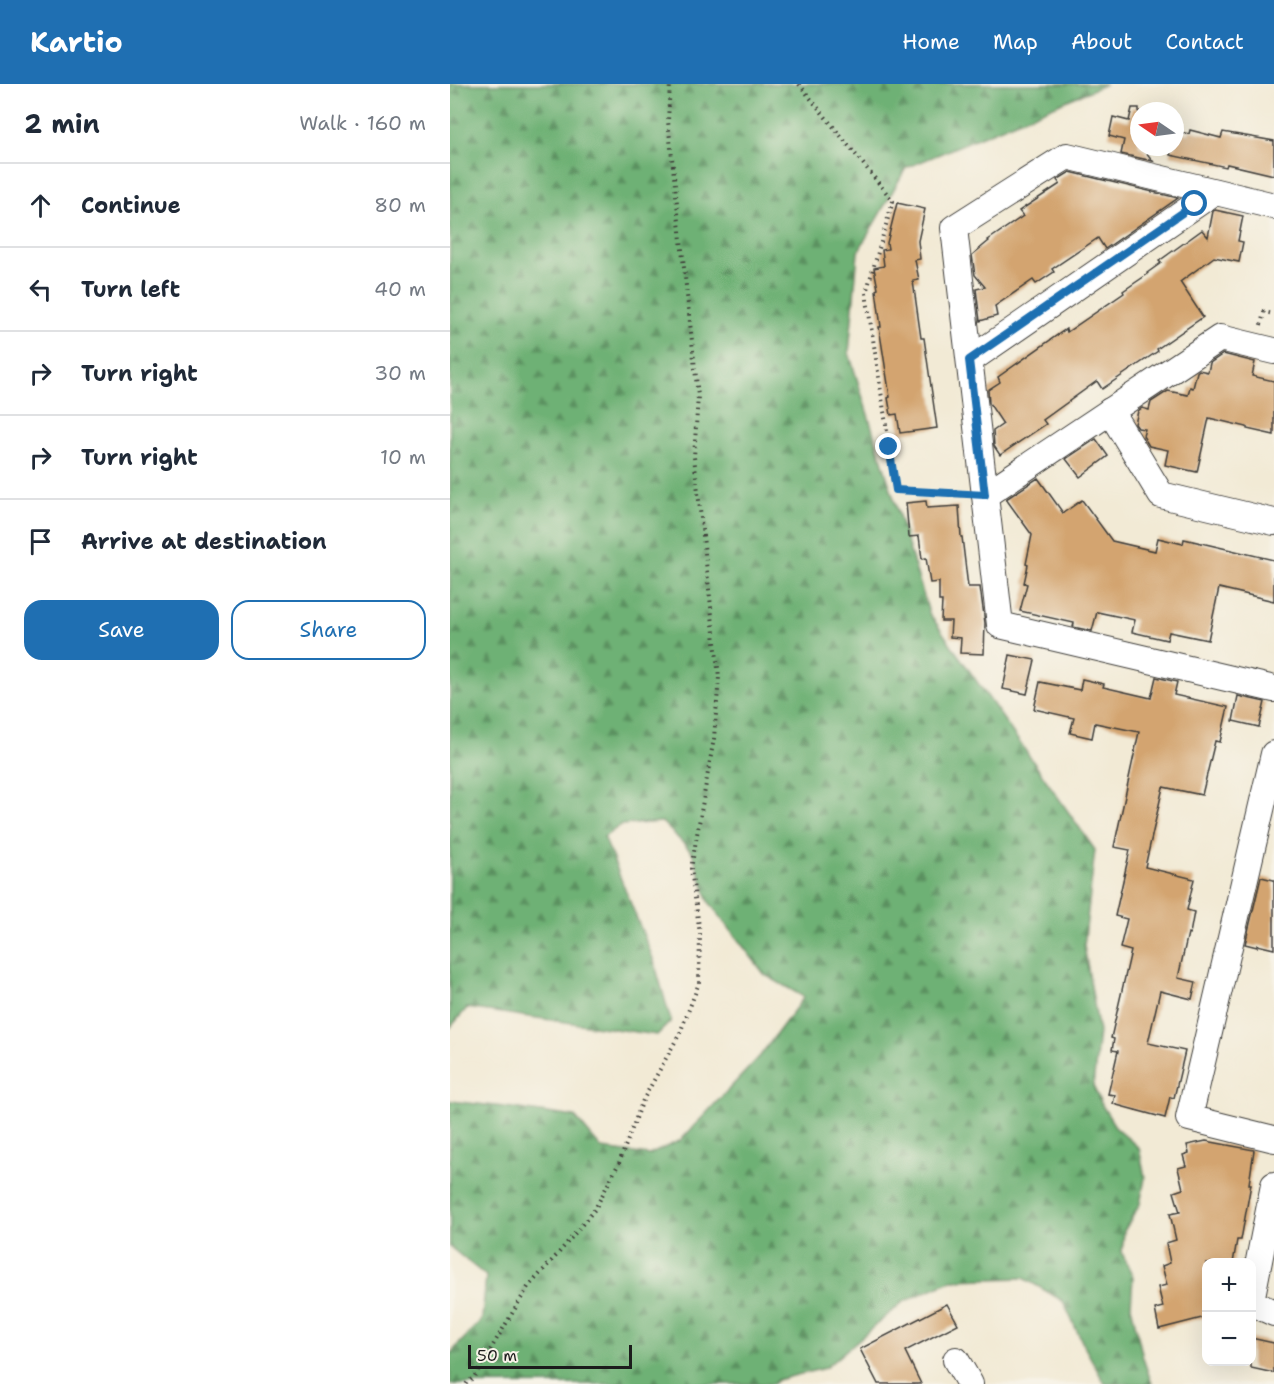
<!DOCTYPE html>
<html lang="en">
<head>
<meta charset="utf-8">
<style>
  :root { --surface:#fff; --page:#f2f2f3; --text:#1f2937; --muted:#747a83; --line:#e0e1e3; --accent:#1f6fb2 }
  body { margin:0; font-family:"Shantell Sans",sans-serif; background:var(--page); color:var(--text) }
  .controls { position:absolute; right:18px; bottom:18px; display:grid; overflow:hidden; border-radius:12px; box-shadow:0 6px 24px #0002 }
  .controls button { width:54px; height:54px; display:grid; place-items:center; padding:0; border:0; border-bottom:2px solid var(--line); background:var(--surface); color:var(--text); font:30px sans-serif }
  .compass { position:absolute; left:680px; top:18px; width:54px; height:54px; border-radius:50%; background:var(--surface); box-shadow:0 6px 24px #0002; rotate:283deg }
  .scale { position:absolute; left:18px; bottom:15px; width:164px; box-sizing:border-box; padding-left:6px; border:3px solid #1c1c1c; border-top:0; font-size:16px; line-height:21px; white-space:nowrap; color:#1c1c1c; -webkit-text-stroke:4px #f7f3e8; paint-order:stroke }
  .stop { position:absolute; width:18px; height:18px; margin:-14px; border:4px solid #1f6fb2; border-radius:50%; background:#fff }
  .stop.end { background:#1f6fb2; border-color:#fff; box-shadow:0 2px 6px #0008 }
  .list { margin:0; padding:0; list-style:none }
  h2 { display:flex; justify-content:space-between; align-items:center; height:78px; margin:0; padding:0 24px; font-size:26px }
  h2 small { font-size:20px; font-weight:400; color:var(--muted) }
  .list li { display:grid; grid-template-columns:39px 1fr auto; gap:18px; align-items:center; box-sizing:border-box; height:84px; padding:0 24px; border-top:2px solid var(--line) }
  .list b { display:block; font-size:22px; white-space:nowrap }
  .list em { font-size:20px; font-style:normal; color:var(--muted) }
  .actions { display:flex; gap:12px; padding:18px 24px }
  .actions a { flex:1; padding:14px 0; border:2px solid var(--accent); border-radius:18px; text-align:center; font-size:21px; color:var(--accent) }
  .actions .main { background:var(--accent); color:#fff }
  .icon { flex:none; width:33px; height:33px; fill:none; stroke:currentColor; stroke-width:2; stroke-linecap:round; stroke-linejoin:round }
  .map { position:relative; flex:none; width:824px; height:1300px; overflow:hidden }
  header { display:flex; align-items:center; gap:36px; box-sizing:border-box; height:84px; padding:0 30px; background:var(--accent); color:#fff }
  header strong { font-size:28px }
  nav { display:flex; gap:33px; margin-inline-start:auto; font-size:21px }
  main { display:flex }
  aside { flex:1; background:var(--surface) }
  .map>svg:first-child { display:block }
</style>
</head>
<body>
<header>
<strong>Kartio</strong>
<nav><a>Home</a><a>Map</a><a>About</a><a>Contact</a></nav>
</header>
<main>
<aside>
<h2>2 min<small>Walk · 160 m</small></h2>
<ul class="list">
<li><svg class="icon" aria-label="ahead" viewBox="0 0 24 24"><path d="M12 20V5M6 11l6-6 6 6"/></svg><div><b>Continue</b></div><em>80 m</em></li>
<li><svg class="icon" aria-label="left" viewBox="0 0 24 24"><path d="M17 20v-9H6M10 6l-5 5 5 5"/></svg><div><b>Turn left</b></div><em>40 m</em></li>
<li><svg class="icon" aria-label="right" viewBox="0 0 24 24"><path d="M7 20v-9h11M14 6l5 5-5 5"/></svg><div><b>Turn right</b></div><em>30 m</em></li>
<li><svg class="icon" aria-label="right" viewBox="0 0 24 24"><path d="M7 20v-9h11M14 6l5 5-5 5"/></svg><div><b>Turn right</b></div><em>10 m</em></li>
<li><svg class="icon" aria-label="arrive" viewBox="0 0 24 24"><path d="M6 21V4h12l-3 4 3 4H6"/></svg><div><b>Arrive at destination</b></div></li>
</ul>
<div class="actions"><a class="main">Save</a><a>Share</a></div>
</aside>
<div class="map">
<svg width="824" height="1300" viewBox="0 0 824 1300">
  <defs>
    <pattern id="forest-firs" width="22" height="20" patternUnits="userSpaceOnUse" patternTransform="scale(1.5)"><rect width="22" height="20" fill="#6eb175"/><path d="M5 1l3.5 6h-7zM16 11l3.5 6h-7z" fill="#5a8f5f"/></pattern>
  </defs>
  <rect width="100%" height="100%" fill="#f7f3e8"/>
  <filter id="ink" filterUnits="userSpaceOnUse"><feTurbulence type="fractalNoise" baseFrequency=".0167" numOctaves="2"/><feDisplacementMap in="SourceGraphic" scale="12" xChannelSelector="R" yChannelSelector="G"/><feConvolveMatrix kernelMatrix="1 2 1 2 8 2 1 2 1" color-interpolation-filters="sRGB"/></filter>
  <filter id="wash" filterUnits="userSpaceOnUse"><feTurbulence type="fractalNoise" baseFrequency=".008" numOctaves="4" result="noise"/><feDisplacementMap in="SourceGraphic" scale="24" xChannelSelector="R" yChannelSelector="G"/><feGaussianBlur stdDeviation="1.35" result="paint"/><feColorMatrix in="noise" values="0 0 0 0 0 0 0 0 0 0 0 0 0 0 0 0 0 1.4 0 .05"/><feComposite in="paint" operator="in"/></filter>
  <g filter="url(#wash)">
    <rect width="100%" height="100%" fill="#f2ead5"/>
    <path fill="url(#forest-firs)" stroke="#456648" stroke-width="1.5" d="M0,0H656L456,84L408,168L399,269L479,529L645,766L634,862L649,948L643,1002L653,1023L666,1044L689,1064L695,1094L690,1120L674,1147L672,1169L683,1193L681,1222L693,1274L702,1300H655L634,1262L613,1217L574,1194L502,1196L453,1218L375,1284L327,1296L323,1300H0V1270L32,1235L36,1192L0,1163V1020L1,1017L63,1024L125,1033L152,1065L199,1071L231,1056L310,972L354,913L315,891L259,818L242,768L212,738L171,741L154,753L204,877L221,937L207,951L17,924L0,944Z"/>
    <g id="blocks">
      <g fill="#d3a470">
        <path d="M682,24H689V63H692L703,77L671,70L674,56L659,52L663,33L679,37Z"/>
        <path d="M740,46L771,54L773,48L824,57V91L777,80L776,83L720,71L722,63H725L726,47L739,50Z"/>
        <path d="M620,88L728,114L655,165L648,154L602,185L604,188L586,200L583,196L545,222L547,232L530,237L526,205L535,203L525,191L522,171L539,157L538,156L573,132L569,127L610,100L607,96Z"/>
        <path d="M447,119L475,125L468,157L470,175L465,176L469,196L463,197L471,254H474L487,344L450,349L447,330L441,331L438,314L440,313L429,243H431L426,206L428,205L424,184L434,182L432,166L438,165L437,159Z"/>
        <path d="M765,126L793,132L788,157L793,158L789,178L764,173L730,198L753,233L707,265L708,267L652,305L647,297L593,336L596,340L550,371L544,362L543,347L553,340L539,319L538,306L550,298L548,293L616,245L617,248L674,209L673,207L698,190L697,189L711,179L709,177L752,146L758,153L763,127Z"/>
        <path d="M773,270L805,278L802,292L824,297V351L797,345V343L759,334L747,388L715,381L718,366L699,362L693,352L695,345L688,344L685,340L688,327L692,324L699,326L701,318L718,307L738,311L740,303L743,304L747,288L749,286L758,288L760,279Z"/>
        <path d="M646,355L658,372L630,393L616,375Z"/>
        <path d="M588,394L613,429L632,416L662,457L705,467L708,454L733,460L734,455L824,476V517L769,504L758,556L719,548L717,556L682,548L685,536L647,528L642,547L623,543L624,539L570,527L577,500L574,499L578,481L576,480L582,451L556,415Z"/>
        <path d="M476,417L477,424L509,422L511,453H512L518,503H530L535,539L534,570L510,569L511,554L500,553L501,537H491L492,517H489V498L480,499L476,474L472,475L469,452L459,453L456,419Z"/>
        <path d="M560,571L585,576L577,610L553,605Z"/>
        <path d="M706,593L727,598L724,611L778,623L770,658L765,657L752,711L713,703L695,783L744,795L737,826L744,828L740,850L738,849L728,894L746,898L742,915L710,907L698,959L735,967L724,1014L720,1013L715,1034L663,1020L665,1011L658,1010L668,967L662,966L664,955L661,954L681,867L670,864L677,835L665,832L680,766L664,763L689,648L645,639L642,654L620,649L624,634L584,625L590,598L630,606L632,595L654,600L653,603L701,614Z"/>
        <path d="M788,612L815,618L809,643L783,637Z"/>
        <path d="M811,793L824,796V865L807,861V863L795,860Z"/>
        <path d="M756,1057L804,1066L799,1100H801L791,1156H787L783,1179H756V1233L709,1245L705,1225L713,1223L708,1203L717,1201L712,1182L720,1179L716,1159L726,1156L720,1130L730,1128L724,1108L733,1105L728,1084L736,1082L733,1071L739,1069L737,1061Z"/>
        <path d="M497,1220L508,1240L455,1267L471,1300H428L410,1265Z"/>
        <path d="M801,1254L824,1259V1289L801,1284Z"/>
      </g>
    </g>
  </g>
  <g filter="url(#ink)">
    <use href="#blocks" fill-opacity="0" stroke="#3c3b38" stroke-width="1.5"/>
    <g fill="none" stroke-linecap="round" stroke-linejoin="round">
      <g stroke="#3c3b38" stroke-width="28">
        <g id="street">
          <path d="M824,122L617,72L504,144L550,541L824,605"/>
          <path d="M520,276L764,108"/>
          <path d="M660,327L711,411L824,438"/>
          <path d="M535,411L770,254L824,267"/>
          <path d="M824,670L739,1034L824,1055"/>
          <path d="M802,1212L824,1101"/>
          <path d="M802,1219L824,1229"/>
          <path d="M506,1276L520,1300"/>
        </g>
      </g>
      <g stroke="#3c3b38" stroke-width="4" stroke-dasharray="1.5 4.5" stroke-linecap="butt">
        <path d="M349,0L443,117L416,209L446,406L514,410"/>
        <path d="M811,241L814,228L824,230"/>
        <path d="M16,1300L24,1293L78,1203L107,1171L145,1125L169,1079L193,1016L230,949L249,899L250,850L241,785L264,654L269,593L244,373L248,312L218,37L220,0"/>
      </g>
      <use href="#street" stroke="#fff" stroke-width="26"/>
    </g>
  </g>
  <g fill="none" stroke-linecap="round" stroke-linejoin="round" filter="url(#ink)">
    <path stroke="#1f6fb2" stroke-width="8" d="M439,363L446,406L535,411L519,276L745,120"/>
  </g>
</svg>
<div class="controls">
<button>+</button>
<button>−</button>
</div>
<svg class="compass" viewBox="-18 -18 36 36"><path d="M0-13l5 13h-10z" fill="#e53935"/><path d="M0 13l5-13h-10z" fill="#747a83"/></svg>
<div class="scale">50 m</div>
<div class="stop" style="left:745px;top:120px"></div>
<div class="stop end" style="left:439px;top:363px"></div>
</div>
</main>
</body>
</html>
